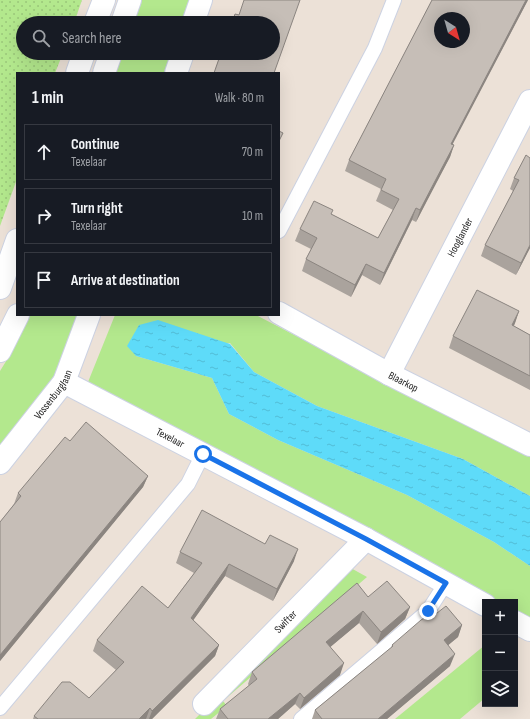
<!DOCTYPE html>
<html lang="en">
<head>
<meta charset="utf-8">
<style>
  :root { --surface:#171b24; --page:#242831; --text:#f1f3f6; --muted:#9ea1a6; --line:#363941 }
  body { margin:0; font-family:"Sofia Sans Condensed",sans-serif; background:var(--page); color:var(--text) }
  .controls { position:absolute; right:12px; bottom:12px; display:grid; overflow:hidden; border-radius:0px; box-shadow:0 4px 16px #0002 }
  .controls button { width:36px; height:36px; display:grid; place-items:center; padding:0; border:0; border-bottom:1px solid var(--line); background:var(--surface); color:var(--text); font:20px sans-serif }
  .compass { position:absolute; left:434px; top:12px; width:36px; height:36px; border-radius:50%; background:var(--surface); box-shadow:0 4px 16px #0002; rotate:143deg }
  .stop { position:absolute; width:12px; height:12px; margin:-9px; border:3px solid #1a73e8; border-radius:50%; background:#fff }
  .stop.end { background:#1a73e8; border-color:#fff; box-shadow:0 1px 4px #0008 }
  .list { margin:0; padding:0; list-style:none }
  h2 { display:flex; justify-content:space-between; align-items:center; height:52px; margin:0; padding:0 16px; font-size:17px }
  h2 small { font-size:13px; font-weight:400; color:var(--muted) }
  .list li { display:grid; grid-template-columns:26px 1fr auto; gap:12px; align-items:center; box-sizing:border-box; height:56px; margin:0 8px 8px; padding:0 8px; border:1px solid var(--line); border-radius:0px }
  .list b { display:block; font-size:15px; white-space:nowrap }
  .list p { margin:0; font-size:13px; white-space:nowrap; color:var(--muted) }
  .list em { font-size:13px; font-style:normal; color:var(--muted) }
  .icon { flex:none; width:22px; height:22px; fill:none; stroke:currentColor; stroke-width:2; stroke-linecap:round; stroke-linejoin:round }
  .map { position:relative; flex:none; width:530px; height:719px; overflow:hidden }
  .search { position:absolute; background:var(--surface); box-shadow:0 4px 16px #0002; left:16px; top:16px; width:264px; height:44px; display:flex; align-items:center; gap:10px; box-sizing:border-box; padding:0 14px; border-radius:22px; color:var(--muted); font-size:15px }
  .panel { position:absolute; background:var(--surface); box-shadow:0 4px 16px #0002; left:16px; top:72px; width:264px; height:244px; border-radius:0px }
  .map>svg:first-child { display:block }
</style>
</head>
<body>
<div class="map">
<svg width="530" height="719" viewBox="0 0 530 719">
  <defs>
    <pattern id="park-dots" width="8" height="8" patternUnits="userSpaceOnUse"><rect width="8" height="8" fill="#b3e88d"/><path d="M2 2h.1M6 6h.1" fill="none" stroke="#9ac77a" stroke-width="1.8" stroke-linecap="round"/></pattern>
    <pattern id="water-ripples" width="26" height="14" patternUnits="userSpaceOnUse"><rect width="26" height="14" fill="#5edbf9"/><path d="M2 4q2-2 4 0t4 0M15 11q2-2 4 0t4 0" fill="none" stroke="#52bcd5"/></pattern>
  </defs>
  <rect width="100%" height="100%" fill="#ece1d7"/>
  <g fill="#b3e88d">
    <path d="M140,0H191L183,23H132Z"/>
    <path d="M122,53H172L165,73H115Z"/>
    <path d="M26,315H78L54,376L33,411L0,452V371L13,350Z"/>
    <path d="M115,315H256L530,457V496L463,459L317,406L254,372L230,343L136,356L212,378L229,414L278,440L407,495L494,542L530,566V619L515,612V602H497L86,387Z"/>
    <path d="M349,567L367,577L223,701L227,706L211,719H195Z"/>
    <path d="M485,645V698L460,719H395Z"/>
  </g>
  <path fill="url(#park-dots)" d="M0,0H82L74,23H23V53H63L55,73H17V179L0,226Z"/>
  <path fill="url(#water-ripples)" d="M158,320L230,344L254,372L317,406L463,459L530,496V566L494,542L407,495L278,440L229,414L212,378L136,356L127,346L139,325Z"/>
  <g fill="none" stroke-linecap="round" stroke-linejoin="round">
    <g stroke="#ccd2e2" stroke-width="16">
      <g id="service">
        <path d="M279,231L375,48L394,0"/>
        <path d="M0,708L188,484L203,454"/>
        <path d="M301,719L428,611L446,583"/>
      </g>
    </g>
    <g stroke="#ccd2e2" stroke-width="24">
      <g id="minor">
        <path d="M193,23L201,0"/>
        <path d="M176,73L183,53"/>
        <path id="s1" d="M279,313L389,374L530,445"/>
        <path id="s2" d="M389,374L530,101"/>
        <path id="s3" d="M64,382L366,539L485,605"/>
        <path id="s4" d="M0,463L64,382L89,315"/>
        <path d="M515,622L530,630"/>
        <path id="s5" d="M204,704L366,539"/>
      </g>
    </g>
    <g stroke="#ccd2e2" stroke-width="24">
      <g id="tertiary">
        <path d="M95,23L104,0"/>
        <path d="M122,23L130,0"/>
        <path d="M77,73L84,53"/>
        <path d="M104,73L111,53"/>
        <path d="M0,288L17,240"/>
        <path d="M0,351L18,315"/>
      </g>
    </g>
    <use href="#service" stroke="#fff" stroke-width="14"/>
    <use href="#minor" stroke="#fff" stroke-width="22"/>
    <use href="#tertiary" stroke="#fff" stroke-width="22"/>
  </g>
  <g fill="#aaa39d">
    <path d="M432,0H528L452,144L454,145L450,157L430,194L416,222L412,220L380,285L362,275L351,297L302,271L306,259L311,249L295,241L300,229L331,214L378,238L393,210L376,201L381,189L345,171L349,160Z"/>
    <path d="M526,155L530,248L516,275L481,256L485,245L513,191L510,189L514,178Z"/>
    <path d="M519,311L514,326L530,335V390L449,348L453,336Z"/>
    <path d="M70,441L148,476L143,487L0,661V522L14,504L18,493Z"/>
    <path d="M180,552L294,561L273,601L225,576L193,620L219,645L215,656L152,719H33L34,716L89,698L116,670L93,651L97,640L168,608L194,573L176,563Z"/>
    <path d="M368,597L410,607L405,619L377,644L359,623L330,647L340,675L300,709L295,704L278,719H216L220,709L249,686L248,684L252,672Z"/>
    <path d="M432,617L462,625L458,637L448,645L450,666L387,719H312L315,710L391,648L392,645Z"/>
  </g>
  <g fill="#8b8580">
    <path d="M526,0H528L447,155L451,144Z"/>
    <path d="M454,145L450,157L416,222L420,210Z"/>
    <path d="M416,208L412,220L380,285L384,273Z"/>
    <path d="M530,245V248L516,275L521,263Z"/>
    <path d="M366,264L362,275L351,297L355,285Z"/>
    <path d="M519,311L515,323L508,337L512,325Z"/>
    <path d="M148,476L143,487L0,661V655Z"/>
    <path d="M298,549L294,561L273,601L277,589Z"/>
    <path d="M229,564L225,576L187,629L191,618Z"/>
    <path d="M410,607L405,619L377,644L381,632Z"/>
    <path d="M363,611L359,623L322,654L326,642Z"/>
    <path d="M462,625L458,637L440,652L444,640Z"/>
    <path d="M219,645L215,656L152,719H149L152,711Z"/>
    <path d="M455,654L450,666L387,719H378Z"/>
    <path d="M344,663L340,675L300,709L304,698Z"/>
    <path d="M300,693L295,704L278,719H268Z"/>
    <path d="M150,708L146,719H139Z"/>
  </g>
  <g fill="#c6beb7" stroke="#8b8580" fill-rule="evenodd">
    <path d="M244,0H300L274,73H214L221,53H273V23H232L235,14L239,15Z"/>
    <path d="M432,0H526L451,144L454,145L434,183L420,210L416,208L384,273L366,264L355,285L306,259L317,238L300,229L314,201L333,210L331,214L378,238L399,199L381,190L386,179L349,160ZM440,18H464V42H440Z"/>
    <path d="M279,131L283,133L279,141Z"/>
    <path d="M526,155L530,158V245L521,263L485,245L519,180L514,178Z"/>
    <path d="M477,290L519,311L512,325L530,335V376L453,336Z"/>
    <path d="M86,422L148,476L0,655V522L21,496L18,493L65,437L70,441Z"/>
    <path d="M202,510L265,544L270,535L298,549L277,589L229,564L191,618L219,645L152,711L150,708L139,719H38L34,716L62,682H70L89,698L124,662L97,640L142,586L168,608L202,563L180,552Z"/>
    <path d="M387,581L410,607L381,632L363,611L326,642L344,663L304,698L300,693L268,719H228L220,709L257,679L252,672L357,583L368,597Z"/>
    <path d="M446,606L462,625L444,640L455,654L378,719H322L315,710L393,646L392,645L421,620L429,615L432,617Z"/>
  </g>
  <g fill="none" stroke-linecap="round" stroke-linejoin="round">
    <path stroke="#1a73e8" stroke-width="5" d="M203,454L366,539L446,583L428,611"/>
  </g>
  <g text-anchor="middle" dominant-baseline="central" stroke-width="3" stroke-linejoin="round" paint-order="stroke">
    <g font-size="11" fill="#272727" stroke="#fff">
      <text stroke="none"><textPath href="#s2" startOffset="154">Hooglander</textPath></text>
      <text stroke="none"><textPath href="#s1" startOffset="142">Blaarkop</textPath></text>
      <text stroke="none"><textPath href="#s4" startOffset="87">Vossenburglaan</textPath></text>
      <text stroke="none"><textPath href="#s3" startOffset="120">Texelaar</textPath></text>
      <text stroke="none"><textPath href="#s5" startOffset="116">Swifter</textPath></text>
    </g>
  </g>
</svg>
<div class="controls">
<button>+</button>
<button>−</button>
<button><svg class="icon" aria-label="layers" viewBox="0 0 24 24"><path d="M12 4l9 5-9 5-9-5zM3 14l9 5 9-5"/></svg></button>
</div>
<svg class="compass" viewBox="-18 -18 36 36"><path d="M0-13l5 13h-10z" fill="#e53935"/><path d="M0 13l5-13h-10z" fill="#9ea1a6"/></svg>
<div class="stop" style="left:203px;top:454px"></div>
<div class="stop end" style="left:428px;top:611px"></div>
<div class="search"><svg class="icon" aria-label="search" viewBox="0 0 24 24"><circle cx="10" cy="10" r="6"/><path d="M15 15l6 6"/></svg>Search here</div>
<section class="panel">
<h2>1 min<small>Walk · 80 m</small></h2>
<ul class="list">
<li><svg class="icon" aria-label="ahead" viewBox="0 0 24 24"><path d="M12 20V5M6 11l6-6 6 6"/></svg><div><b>Continue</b><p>Texelaar</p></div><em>70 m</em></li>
<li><svg class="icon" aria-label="right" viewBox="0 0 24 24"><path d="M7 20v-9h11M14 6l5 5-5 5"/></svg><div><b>Turn right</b><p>Texelaar</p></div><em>10 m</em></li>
<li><svg class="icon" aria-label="arrive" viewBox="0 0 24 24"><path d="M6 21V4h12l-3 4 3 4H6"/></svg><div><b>Arrive at destination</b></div></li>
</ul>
</section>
</div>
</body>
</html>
